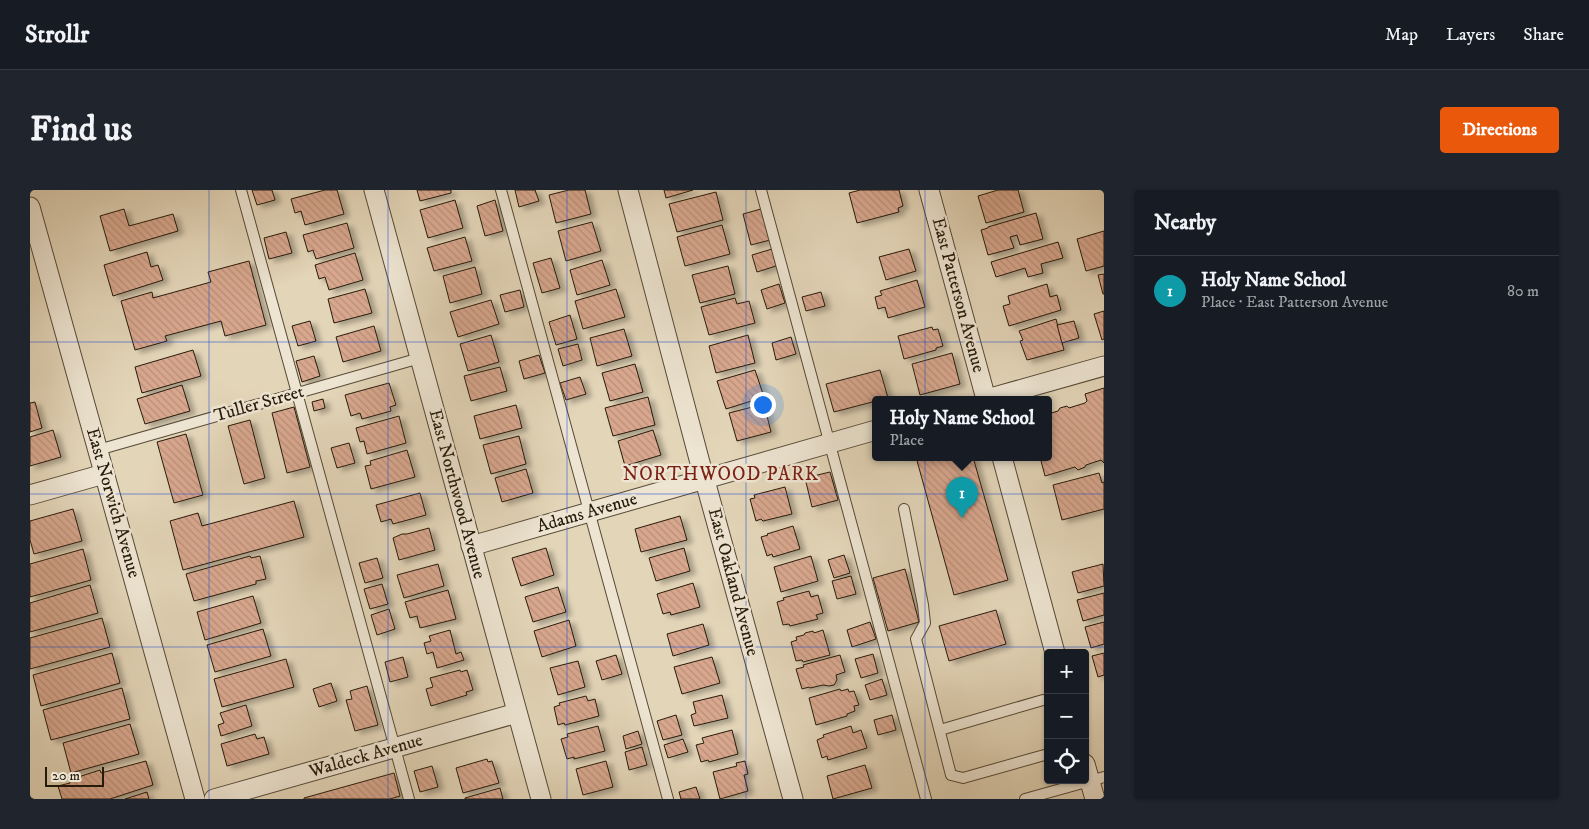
<!DOCTYPE html>
<html lang="en">
<head>
<meta charset="utf-8">
<style>
  :root { --surface:#171b24; --page:#20242c; --text:#f1f3f6; --muted:#9ea1a6; --line:#363941; --accent:#ea580c }
  body { margin:0; font-family:"IM FELL DW Pica",serif; background:var(--page); color:var(--text) }
  .controls { position:absolute; right:15px; bottom:15px; display:grid; overflow:hidden; border-radius:5px; box-shadow:0 1px 4px #0004 }
  .controls button { width:45px; height:45px; display:grid; place-items:center; padding:0; border:0; border-bottom:1px solid var(--line); background:var(--surface); color:var(--text); font:25px sans-serif }
  .scale { position:absolute; left:15px; bottom:12px; width:59px; box-sizing:border-box; padding-left:5px; border:2px solid #261a0b; border-top:0; font-size:14px; line-height:18px; white-space:nowrap; color:#261a0b; -webkit-text-stroke:4px #ede4d1; paint-order:stroke }
  .you { position:absolute; left:732px; top:214px; width:18px; height:18px; margin:-12px; border:4px solid #fff; border-radius:50%; background:#1a73e8; box-shadow:0 0 0 8px #1a73e833 }
  .badge { display:grid; place-items:center; width:32px; height:32px; border-radius:50%; background:var(--accent); color:#fff; font-size:16px; font-weight:700 }
  .pin { position:absolute; translate:-50% -41px; filter:drop-shadow(0 1px 2px #0008) }
  .pin::after { content:''; position:absolute; top:26px; width:18px; height:15px; background:inherit; clip-path:polygon(0 0,100% 0,50% 100%) }
  .popup { position:absolute; left:842px; top:206px; width:180px; height:65px; box-sizing:border-box; display:grid; place-content:center; border-radius:5px; background:var(--surface); filter:drop-shadow(0 1px 4px #0005); font-size:16px; white-space:nowrap; color:var(--muted) }
  .popup b { font-size:19px; color:var(--text) }
  .popup::after { content:''; position:absolute; left:50%; top:100%; margin-left:-10px; border:10px solid transparent; border-top-color:var(--surface) }
  .list { margin:0; padding:0; list-style:none }
  h2 { display:flex; justify-content:space-between; align-items:center; height:65px; margin:0; padding:0 20px; font-size:21px }
  h2 small { font-size:16px; font-weight:400; color:var(--muted) }
  .list li { display:grid; grid-template-columns:32px 1fr auto; gap:15px; align-items:center; box-sizing:border-box; height:70px; padding:0 20px; border-top:1px solid var(--line) }
  .list b { display:block; font-size:19px; white-space:nowrap }
  .list p { margin:0; font-size:16px; white-space:nowrap; color:var(--muted) }
  .list em { font-size:16px; font-style:normal; color:var(--muted) }
  .icon { flex:none; width:28px; height:28px; fill:none; stroke:currentColor; stroke-width:2; stroke-linecap:round; stroke-linejoin:round }
  .map { position:relative; flex:none; width:1074px; height:609px; overflow:hidden; border-radius:5px }
  header { display:flex; align-items:center; gap:30px; box-sizing:border-box; height:70px; padding:0 25px; background:var(--surface); border-bottom:1px solid var(--line) }
  header strong { font-size:24px }
  nav { display:flex; gap:28px; margin-inline-start:auto; font-size:18px }
  .intro { display:flex; align-items:center; justify-content:space-between; box-sizing:border-box; height:120px; padding:0 30px }
  h1 { margin:0; font-size:35px }
  .button { padding:12px 22px; border-radius:5px; background:var(--accent); color:#fff; font-size:18px; font-weight:700 }
  main { display:flex; gap:30px; padding:0 30px }
  aside { flex:1; background:var(--surface); border-radius:5px; box-shadow:0 1px 4px #0004 }
  .map>svg:first-child { display:block }
</style>
</head>
<body>
<header>
<strong>Strollr</strong>
<nav><a>Map</a><a>Layers</a><a>Share</a></nav>
</header>
<div class="intro"><h1>Find us</h1><a class="button">Directions</a></div>
<main>
<div class="map">
<svg width="1074" height="609" viewBox="0 0 1074 609">
  <defs>
    <pattern id="building-back-hatch" width="6" height="6" patternUnits="userSpaceOnUse" patternTransform="scale(1.25)"><rect width="6" height="6" fill="#d8a78e"/><path d="M-1 5l2 2M0 0l6 6M5-1l2 2" fill="none" stroke="#b98f79"/></pattern>
    <filter id="shadow"><feDropShadow dx="5.5" dy="3" stdDeviation="2.5" flood-color="#0004"/></filter>
  </defs>
  <rect width="100%" height="100%" fill="#e3d5b8"/>
  <filter id="stains"><feTurbulence type="fractalNoise" baseFrequency=".004" numOctaves="4"/><feColorMatrix values="0 0 0 0 .2 0 0 0 0 .09 0 0 0 0 .02 0 0 0 .5 -.17"/></filter>
  <radialGradient id="worn" r=".72"><stop offset=".6" stop-color="#630" stop-opacity="0"/><stop offset="1" stop-color="#630" stop-opacity=".3"/></radialGradient>
  <g fill="url(#building-back-hatch)" stroke="#261a0b" filter="url(#shadow)">
    <path d="M222,0H242L245,10L227,15Z"/>
    <path d="M295,0H307L314,24L275,35L271,21L265,23L261,9Z"/>
    <path d="M387,0H421V3L390,11Z"/>
    <path d="M485,0H505L509,11L489,17Z"/>
    <path d="M539,0H555L561,24L526,33L519,5Z"/>
    <path d="M634,0H663L636,8Z"/>
    <path d="M830,0H869L873,16L868,18L869,22L827,33L819,3Z"/>
    <path d="M968,0H988L994,22L956,33L948,6Z"/>
    <path d="M686,2L693,30L647,42L639,14Z"/>
    <path d="M425,10L433,38L398,48L390,20Z"/>
    <path d="M465,10L473,41L455,46L447,16Z"/>
    <path d="M94,19L99,36L143,24L148,41L80,61L70,26Z"/>
    <path d="M731,19L740,50L721,55L713,24Z"/>
    <path d="M1006,23L1013,49L990,55L987,45L980,47L984,58L958,65L951,40L958,38V37Z"/>
    <path d="M562,32L571,61L536,71L528,41Z"/>
    <path d="M317,33L324,58L286,69L283,60L278,62L273,45Z"/>
    <path d="M692,35L700,64L655,76L647,47Z"/>
    <path d="M1074,41V76L1056,81L1047,49Z"/>
    <path d="M256,42L262,63L239,69L234,48Z"/>
    <path d="M435,47L442,71L404,81L397,58Z"/>
    <path d="M1028,52L1033,68L1011,74L1013,83L998,87L995,78L966,87L961,72Z"/>
    <path d="M742,59L746,76L727,82L722,65Z"/>
    <path d="M879,59L886,81L856,90L849,67Z"/>
    <path d="M117,62L121,77L128,75L133,90L83,106L74,75Z"/>
    <path d="M325,63L333,90L299,100L295,87L289,89L285,75Z"/>
    <path d="M521,68L530,98L512,103L503,73Z"/>
    <path d="M572,70L580,95L547,105L540,80Z"/>
    <path d="M219,71L236,135L195,146L191,131L135,146L137,151L105,160L91,111L122,102L123,108L181,92L178,82Z"/>
    <path d="M698,76L705,104L670,113L662,85Z"/>
    <path d="M445,77L452,104L420,113L413,86Z"/>
    <path d="M1074,84V104H1073L1068,85Z"/>
    <path d="M887,90L895,117L858,128L855,117L848,119L845,107L852,105L850,101Z"/>
    <path d="M749,94L755,113L737,119L731,100Z"/>
    <path d="M1017,94L1020,107L1027,105L1031,120L979,136L973,116L980,114L978,106Z"/>
    <path d="M335,99L342,123L304,133L298,109Z"/>
    <path d="M586,99L595,127L553,139L545,111Z"/>
    <path d="M490,100L494,117L475,122L470,105Z"/>
    <path d="M791,102L795,116L776,121L772,107Z"/>
    <path d="M705,108L707,114L719,111L725,133L679,145L671,117Z"/>
    <path d="M461,110L469,134L428,147L420,122Z"/>
    <path d="M1074,121V149L1072,150L1064,124Z"/>
    <path d="M540,125L547,149L526,155L519,132Z"/>
    <path d="M1026,129L1034,160L997,170L990,151L993,150L989,141Z"/>
    <path d="M280,131L286,151L268,156L262,136Z"/>
    <path d="M1044,131L1049,148L1032,153L1027,135Z"/>
    <path d="M344,136L351,161L313,172L306,147Z"/>
    <path d="M902,137L903,140L908,139L913,156L906,158V160L874,169L868,146Z"/>
    <path d="M594,139L602,166L567,176L560,148Z"/>
    <path d="M461,145L469,172L438,181L430,154Z"/>
    <path d="M718,145L725,173L686,183L679,156Z"/>
    <path d="M761,147L766,164L746,170L742,153Z"/>
    <path d="M548,154L552,170L533,176L528,159Z"/>
    <path d="M163,160L171,186L112,203L105,177Z"/>
    <path d="M922,163L930,194L890,205L882,174Z"/>
    <path d="M509,165L515,183L494,189L489,171Z"/>
    <path d="M284,166L290,186L272,192L266,171Z"/>
    <path d="M605,174L613,202L580,211L572,183Z"/>
    <path d="M470,177L477,201L441,211L434,186Z"/>
    <path d="M725,180L734,207L696,219L687,191Z"/>
    <path d="M850,180L858,208L846,209V211L804,222L796,194Z"/>
    <path d="M550,187L556,204L536,210L530,193Z"/>
    <path d="M359,193L366,215L360,217L361,221L332,229L330,223L321,226L315,205Z"/>
    <path d="M152,195L160,221L115,234L107,209Z"/>
    <path d="M1074,198V273L1071,270L1056,275L1055,277L1048,280L1045,277L1015,286L1010,267H1018V224L1028,221L1030,218L1037,216L1039,218L1055,213L1057,211L1055,204Z"/>
    <path d="M618,207L625,235L583,246L575,218Z"/>
    <path d="M293,209L295,218L284,221L282,212Z"/>
    <path d="M5,212L12,238L0,242V213Z"/>
    <path d="M734,214L741,242L707,251L699,223Z"/>
    <path d="M486,215L492,238L450,249L444,226Z"/>
    <path d="M264,217L280,277L257,283L242,223Z"/>
    <path d="M369,226L376,253L337,264L334,251L330,252L326,238Z"/>
    <path d="M220,230L235,288L214,294L198,236Z"/>
    <path d="M23,240L31,267L0,276V247Z"/>
    <path d="M623,240L631,265L595,276L588,251Z"/>
    <path d="M156,244L173,305L144,313L127,252Z"/>
    <path d="M489,246L496,274L461,284L453,255Z"/>
    <path d="M319,253L325,273L307,278L301,258Z"/>
    <path d="M377,260L385,287L341,299L335,276L341,275L340,271Z"/>
    <path d="M886,267H943L978,390L924,405Z"/>
    <path d="M496,279L503,303L472,312L465,288Z"/>
    <path d="M800,282L808,310L782,317L775,288Z"/>
    <path d="M1069,283L1072,293L1074,292V319L1032,330L1023,295Z"/>
    <path d="M755,297L762,324L733,331L731,329L726,331L720,309L725,308L724,305Z"/>
    <path d="M390,303L396,325L363,334L361,329L351,332L346,315Z"/>
    <path d="M264,311L274,347L153,380L140,331L168,323L172,336Z"/>
    <path d="M43,319L52,351L4,364L0,350V331Z"/>
    <path d="M650,326L657,350L611,362L605,339Z"/>
    <path d="M763,336L770,359L743,367L742,364L737,366L731,347L738,345L737,344Z"/>
    <path d="M399,338L405,360L369,370L363,348L372,344H377Z"/>
    <path d="M516,358L524,385L491,396L482,368Z"/>
    <path d="M654,358L660,381L626,391L619,368Z"/>
    <path d="M53,359L61,390L0,407V374Z"/>
    <path d="M814,365L820,383L804,388L798,370Z"/>
    <path d="M220,366L221,368L230,366L236,389L226,391V394L164,411L156,384Z"/>
    <path d="M781,366L788,391L751,402L744,377Z"/>
    <path d="M347,368L353,388L335,393L329,373Z"/>
    <path d="M408,374L414,396L374,408L367,385Z"/>
    <path d="M1073,374L1074,396L1048,403L1042,382Z"/>
    <path d="M875,379L889,432L858,441L843,388Z"/>
    <path d="M821,386L826,404L807,409L802,391Z"/>
    <path d="M663,393L670,417L641,425L640,422L633,424L627,404Z"/>
    <path d="M352,394L358,414L340,419L334,399Z"/>
    <path d="M60,395L68,423L0,442V413Z"/>
    <path d="M528,397L536,422L503,432L495,407Z"/>
    <path d="M418,400L426,429L390,438L387,426L380,428L375,412Z"/>
    <path d="M779,401L781,407L788,405L793,423L786,425L788,429L760,436L759,434L753,435L747,412L754,410L753,408Z"/>
    <path d="M1074,403V425L1053,431L1047,410Z"/>
    <path d="M223,406L231,433L175,450L167,422Z"/>
    <path d="M359,419L365,439L347,445L341,425Z"/>
    <path d="M966,420L976,454L919,471L909,436Z"/>
    <path d="M72,428L80,457L0,479V448Z"/>
    <path d="M539,430L546,456L512,467L504,441Z"/>
    <path d="M840,432L846,449L822,457L817,440Z"/>
    <path d="M1074,432V454L1061,458L1055,437Z"/>
    <path d="M673,434L679,455L643,466L637,444Z"/>
    <path d="M233,439L241,466L185,482L177,455Z"/>
    <path d="M420,440L426,464L431,462L434,470L407,478L403,462L397,464L394,453L401,451L399,446Z"/>
    <path d="M793,440L800,465L773,472L772,470L766,471L761,452L767,450L766,447L774,445L775,443L783,441L784,443Z"/>
    <path d="M82,463L90,493L11,516L3,485Z"/>
    <path d="M1074,463V485L1068,487L1062,466Z"/>
    <path d="M843,464L848,483L831,488L825,469Z"/>
    <path d="M586,465L592,484L572,490L566,471Z"/>
    <path d="M810,465L815,482L806,485L807,490L804,495L799,496L793,495L780,498L779,497L772,499L766,479L774,477L773,475Z"/>
    <path d="M373,467L378,487L360,492L355,472Z"/>
    <path d="M682,467L690,493L652,504L644,477Z"/>
    <path d="M256,469L264,497L192,517L184,489Z"/>
    <path d="M548,471L555,497L528,505L520,478Z"/>
    <path d="M430,480L431,482L437,480L443,500L436,502L437,505L401,516L396,499L403,497L400,488Z"/>
    <path d="M852,489L857,505L840,510L835,495Z"/>
    <path d="M301,493L307,511L289,517L283,499Z"/>
    <path d="M337,496L348,535L325,541L316,510L322,509L320,501Z"/>
    <path d="M92,498L100,529L21,550L13,520Z"/>
    <path d="M810,499L811,501L818,499L819,502L824,501L829,515L824,516L825,521L817,524V526L786,535L779,508Z"/>
    <path d="M692,505L698,528L664,536L661,525L666,523L663,512Z"/>
    <path d="M556,506L558,511L565,509L569,526L535,535L534,533L528,535L524,517L530,515L529,513Z"/>
    <path d="M216,515L222,536L191,546L188,535L194,533L190,523Z"/>
    <path d="M646,525L652,545L633,550L627,531Z"/>
    <path d="M862,525L866,540L848,545L844,530Z"/>
    <path d="M100,534L109,564L41,583L33,553Z"/>
    <path d="M568,536L575,561L544,569V567L537,569L531,549L538,547L537,544Z"/>
    <path d="M821,536L823,543L831,540L837,558L798,570L797,566L792,568L787,550L794,547L793,545Z"/>
    <path d="M702,540L708,564L679,572L678,570L671,572L666,555L674,553L672,548Z"/>
    <path d="M608,541L612,554L596,559L593,546Z"/>
    <path d="M225,544L227,549L234,547L239,564L197,576L191,554Z"/>
    <path d="M653,549L658,562L638,568L634,555Z"/>
    <path d="M612,557L617,575L599,580L595,562Z"/>
    <path d="M457,569L458,572L462,571L469,593L433,603L426,578Z"/>
    <path d="M116,571L123,595L80,609H32L28,596L40,593L39,590L70,580L71,583Z"/>
    <path d="M576,571L583,597L553,605L546,579Z"/>
    <path d="M715,571L718,584L714,585L718,601L690,609L683,582L707,576L706,573Z"/>
    <path d="M835,575L842,598L803,609L797,586Z"/>
    <path d="M402,576L408,597L390,602L384,581Z"/>
    <path d="M364,583L370,606L360,609H274V608Z"/>
    <path d="M666,597L670,609H651L649,602Z"/>
    <path d="M470,598L473,609H435V608Z"/>
    <path d="M117,602L119,609H95Z"/>
  </g>
  <g fill="none" stroke-linecap="round" stroke-linejoin="round">
    <g stroke="#554936" stroke-width="12">
      <g id="lane">
        <path d="M211,0L379,609"/>
        <path d="M471,0L638,609"/>
        <path d="M731,0L896,609"/>
        <path d="M68,260L390,168"/>
        <path d="M874,319L893,415L895,433L886,449L921,585L933,588L1018,564"/>
        <path d="M910,540L1013,510"/>
        <path d="M995,609L1074,587"/>
      </g>
    </g>
    <g stroke="#554936" stroke-width="21">
      <g id="street">
        <path d="M344,0L511,609"/>
        <path d="M598,0L669,269L763,609"/>
        <path d="M899,0L956,209"/>
        <path d="M0,17L165,609"/>
        <path d="M957,209L1074,176"/>
        <path d="M972,267L1025,463"/>
        <path d="M0,305L74,284"/>
        <path d="M441,356L846,240"/>
        <path d="M1055,574L1065,609"/>
        <path d="M184,609L487,523"/>
      </g>
    </g>
    <use href="#lane" stroke="#ede4d1" stroke-width="10"/>
    <use href="#street" stroke="#ede4d1" stroke-width="19"/>
  </g>
  <path fill="none" stroke="#1d4ed8" stroke-width="1" stroke-opacity="0.55" d="M179,0V609M358,0V609M537,0V609M716,0V609M895,0V609M0,152H1074M0,304H1074M0,457H1074"/>
  <g text-anchor="middle" dominant-baseline="central" stroke-width="5" stroke-linejoin="round" paint-order="stroke">
    <g font-size="18" fill="#261a0b" stroke="#ede4d1">
      <text transform="translate(928 105) rotate(75)">East Patterson Avenue</text>
      <text transform="translate(229 214) rotate(-16)">Tuller Street</text>
      <text transform="translate(427 304) rotate(75)">East Northwood Avenue</text>
      <text transform="translate(83 313) rotate(74)">East Norwich Avenue</text>
      <text transform="translate(557 323) rotate(-16)">Adams Avenue</text>
      <text transform="translate(703 392) rotate(75)">East Oakland Avenue</text>
      <text transform="translate(336 566) rotate(-16)">Waldeck Avenue</text>
    </g>
    <g font-size="19" letter-spacing="1" fill="#7a1f14" stroke="#ede4d1">
      <text x="691" y="284">NORTHWOOD PARK</text>
    </g>
  </g>
  <rect width="100%" height="100%" filter="url(#stains)"/>
  <rect width="100%" height="100%" fill="url(#worn)"/>
</svg>
<div class="controls">
<button>+</button>
<button>−</button>
<button><svg class="icon" aria-label="locate" viewBox="0 0 24 24"><circle cx="12" cy="12" r="6"/><path d="M12 2v4M12 18v4M2 12h4M18 12h4"/></svg></button>
</div>
<div class="scale">20 m</div>
<div class="you"></div>
<div class="pin badge" style="left:932px;top:328px;background:#0f9aa8">1</div>
<div class="popup"><b>Holy Name School</b>Place</div>
</div>
<aside>
<h2>Nearby<small></small></h2>
<ul class="list">
<li><span class="badge" style="background:#0f9aa8">1</span><div><b>Holy Name School</b><p>Place · East Patterson Avenue</p></div><em>80 m</em></li>
</ul>
</aside>
</main>
</body>
</html>
